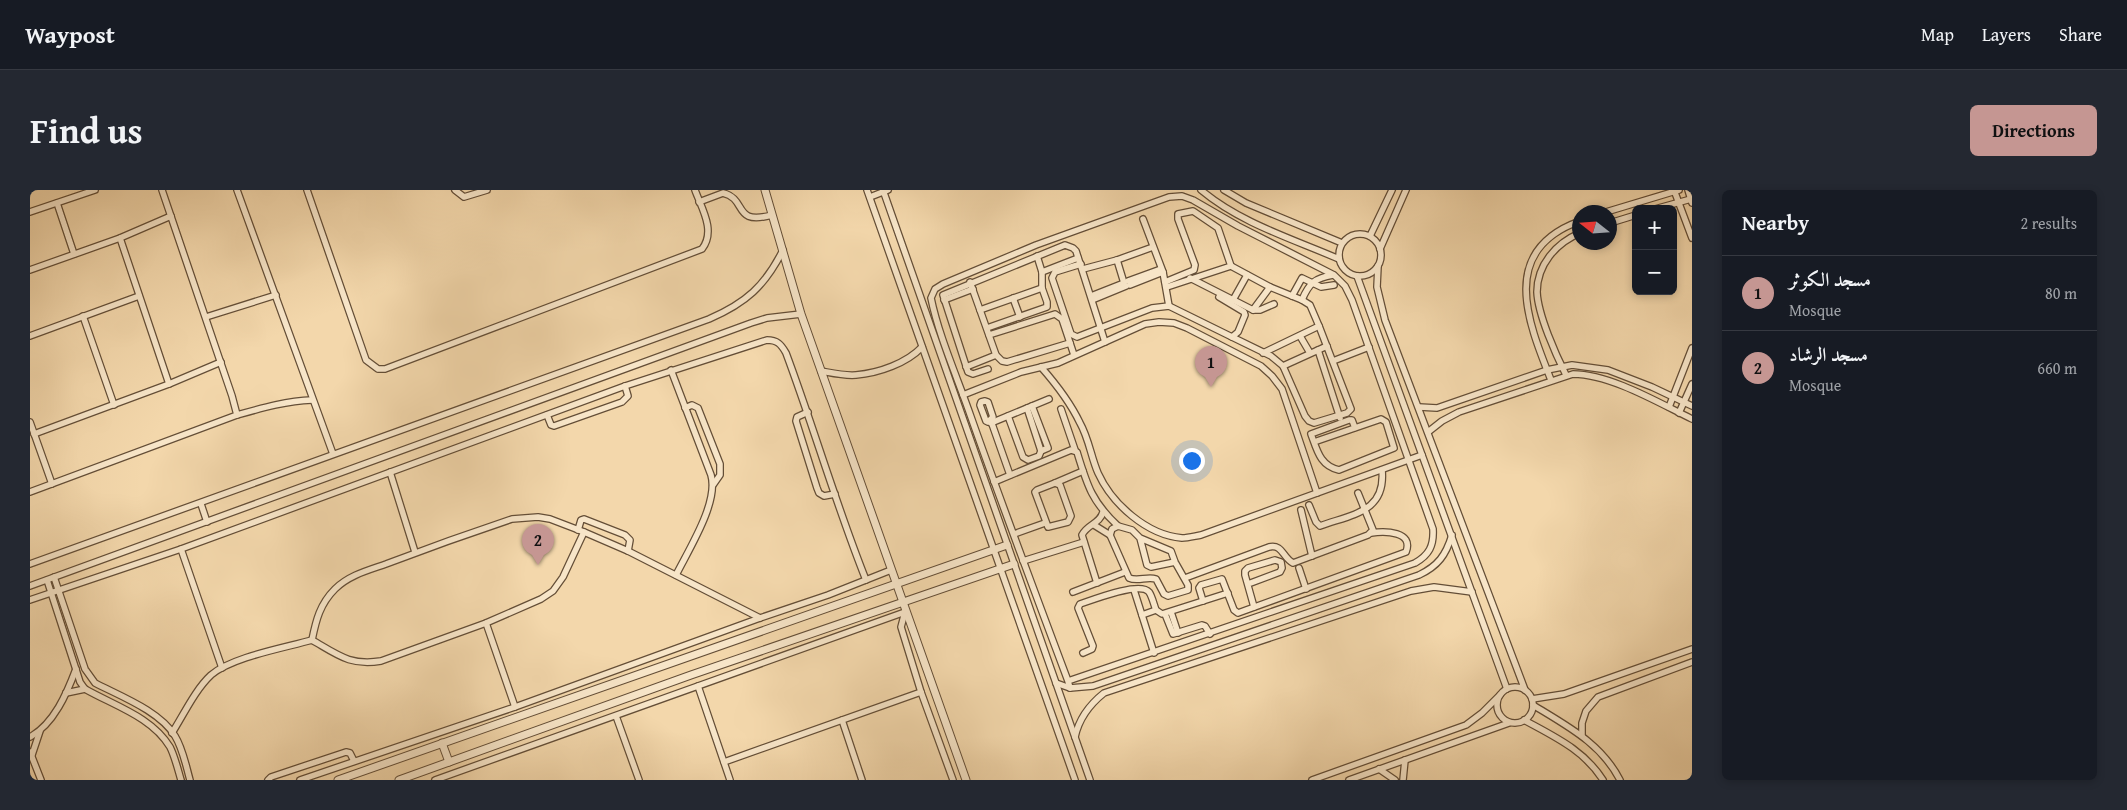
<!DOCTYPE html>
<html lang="en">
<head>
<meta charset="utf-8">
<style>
  :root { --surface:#171b24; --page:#242831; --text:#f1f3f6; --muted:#9ea1a6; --line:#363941; --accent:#c59692 }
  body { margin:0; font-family:"Gentium Book Plus",Amiri,serif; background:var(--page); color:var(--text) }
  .controls { position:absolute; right:15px; top:15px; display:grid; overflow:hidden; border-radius:8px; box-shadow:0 2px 8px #0003 }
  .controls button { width:45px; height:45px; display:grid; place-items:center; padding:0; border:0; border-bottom:1px solid var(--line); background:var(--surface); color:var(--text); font:25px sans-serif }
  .compass { position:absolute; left:1542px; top:15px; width:45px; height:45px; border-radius:50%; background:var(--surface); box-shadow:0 2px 8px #0003; rotate:287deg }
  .you { position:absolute; left:1161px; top:270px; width:18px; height:18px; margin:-12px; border:4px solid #fff; border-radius:50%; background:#1a73e8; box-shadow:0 0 0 8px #1a73e833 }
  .badge { display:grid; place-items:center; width:32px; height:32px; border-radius:50%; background:var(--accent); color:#111; font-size:16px; font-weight:700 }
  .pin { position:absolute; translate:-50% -41px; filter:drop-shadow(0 1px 2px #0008) }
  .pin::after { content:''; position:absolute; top:26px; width:18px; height:15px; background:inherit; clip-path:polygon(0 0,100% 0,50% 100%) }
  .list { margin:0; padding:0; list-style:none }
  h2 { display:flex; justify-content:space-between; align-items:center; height:65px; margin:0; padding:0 20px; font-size:21px }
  h2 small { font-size:16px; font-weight:400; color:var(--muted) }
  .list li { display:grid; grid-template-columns:32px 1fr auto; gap:15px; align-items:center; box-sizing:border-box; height:75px; padding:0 20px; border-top:1px solid var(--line) }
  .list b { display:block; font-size:19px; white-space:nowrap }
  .list p { margin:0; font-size:16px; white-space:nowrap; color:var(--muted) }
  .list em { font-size:16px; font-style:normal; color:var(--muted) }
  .map { position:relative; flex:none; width:1662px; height:590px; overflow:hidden; border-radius:8px }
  header { display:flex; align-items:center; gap:30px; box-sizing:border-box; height:70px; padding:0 25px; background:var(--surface); border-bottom:1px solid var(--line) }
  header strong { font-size:24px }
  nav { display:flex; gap:28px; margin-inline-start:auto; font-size:18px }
  .intro { display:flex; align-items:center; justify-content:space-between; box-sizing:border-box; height:120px; padding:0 30px }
  h1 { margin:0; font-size:35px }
  .button { padding:12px 22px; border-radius:8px; background:var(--accent); color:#111; font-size:18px; font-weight:700 }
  main { display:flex; gap:30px; padding:0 30px }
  aside { flex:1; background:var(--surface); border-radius:8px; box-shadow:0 2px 8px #0003 }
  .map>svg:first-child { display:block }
</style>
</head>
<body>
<header>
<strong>Waypost</strong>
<nav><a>Map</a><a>Layers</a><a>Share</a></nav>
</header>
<div class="intro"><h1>Find us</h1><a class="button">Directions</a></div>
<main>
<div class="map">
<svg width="1662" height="590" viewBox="0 0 1662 590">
  <rect width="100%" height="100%" fill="#f3d7ab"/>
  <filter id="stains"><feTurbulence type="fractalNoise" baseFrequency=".004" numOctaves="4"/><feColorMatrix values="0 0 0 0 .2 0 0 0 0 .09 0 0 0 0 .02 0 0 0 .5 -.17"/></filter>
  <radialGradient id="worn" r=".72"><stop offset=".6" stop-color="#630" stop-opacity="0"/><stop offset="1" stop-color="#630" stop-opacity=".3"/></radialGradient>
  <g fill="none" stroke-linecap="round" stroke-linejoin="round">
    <g stroke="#644e37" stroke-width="8">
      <g id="minor">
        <path d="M207,0L303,264"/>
        <path d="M277,0L336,170L348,179H355L672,59C686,41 672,19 665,0"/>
        <path d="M425,0L434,7L457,0"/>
        <path d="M837,0L1045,590"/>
        <path d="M853,0L1060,590"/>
        <path d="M1171,0C1210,33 1263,49 1309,69"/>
        <path d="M1194,0L1216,13L1312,53"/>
        <path d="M1644,0L1662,48"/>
        <path d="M1658,0L1662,13"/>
        <path d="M840,7L858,0"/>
        <path d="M669,12L693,3C718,9 702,36 742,25"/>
        <path d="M27,13L44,64"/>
        <path d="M1625,19L1661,9"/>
        <path d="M0,22L65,0"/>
        <path d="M1576,22L1649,0"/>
        <path d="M1113,29L1133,82L1139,116"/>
        <path d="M1580,33L1606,25"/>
        <circle cx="1330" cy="65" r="21"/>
        <path d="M1340,46L1362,0"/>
        <path d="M90,48L139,194"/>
        <path d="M1350,59L1376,0"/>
        <path d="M1051,74L1025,82L1022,88L1041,144L1047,147L1122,118L1139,116L1202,147L1208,142L1215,125L1214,122L1189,107"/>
        <path d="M1201,76L1240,97L1272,110L1280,115L1289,136L1233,163"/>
        <path d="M1348,76L1347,97L1355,130L1495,500"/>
        <path d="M1053,79L1087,70L1123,57"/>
        <path d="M0,80L90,48L141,26"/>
        <path d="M1012,82L1048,68"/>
        <path d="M1327,86L1477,499"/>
        <path d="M1160,88L1223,120H1230L1244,114"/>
        <path d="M1098,91L1131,79"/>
        <path d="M940,92L966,165L972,171L977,172L1040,153"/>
        <path d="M1135,92L1164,80L1165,75L1148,29V24L1163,21L1188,38L1201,76L1137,97"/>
        <path d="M1100,95L1133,82"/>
        <path d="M1061,106L1094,93L1087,70"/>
        <path d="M1262,106L1272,88L1291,97L1304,95"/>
        <path d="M983,108L990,127"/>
        <path d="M914,110L943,99"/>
        <path d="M1062,110L1096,96"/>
        <path d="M1203,110L1217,85"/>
        <path d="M1272,110C1279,93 1285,88 1303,85"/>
        <path d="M950,120L1012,98"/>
        <path d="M1223,120L1240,97"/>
        <path d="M53,126L84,215"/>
        <path d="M176,127L246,105"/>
        <path d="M957,138L1017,117V112L1012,98V82L1007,66"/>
        <path d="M959,145L1025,124L1032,129L1044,165"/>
        <path d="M0,146L109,106"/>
        <path d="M1270,146L1280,163"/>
        <path d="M1202,147L1241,166L1253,176L1275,226L1279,231L1284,233L1317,223L1321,219L1289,136"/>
        <path d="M1288,160L1310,228"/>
        <path d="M1303,171L1339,157"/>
        <path d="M1253,176L1297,156"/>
        <path d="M936,177L966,165"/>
        <path d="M1011,177C1026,194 1040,212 1050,233C1059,249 1061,267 1068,283C1082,314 1117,345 1152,348C1158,348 1165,346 1171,345L1392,265"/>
        <path d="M958,179L943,184L938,182L913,105L1035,55L1043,58L1046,61L1075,152"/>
        <path d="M641,180L681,285C689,312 659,359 646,385"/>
        <path d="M791,181C802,183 814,186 826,185C849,183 877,173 892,157"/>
        <path d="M1536,185C1526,165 1508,125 1507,102C1507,75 1526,53 1550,43"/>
        <path d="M1521,190C1497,130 1469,60 1550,31"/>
        <path d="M933,205L991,182L1028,173L1115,134L1129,132L1144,133L1157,138L1231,176L1242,186L1252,199L1287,303"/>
        <path d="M955,211L958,212L963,227L958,232L956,231L950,215L951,212Z"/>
        <path d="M1002,216L1018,258L1011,261"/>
        <path d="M1389,217L1407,218L1517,180L1542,175L1578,180L1622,197L1662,216"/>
        <path d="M1639,217L1662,158"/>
        <path d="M655,218L662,215L668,218L690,274V285L683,295"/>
        <path d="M1031,219L1045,260"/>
        <path d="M778,222L767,227L766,231L787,298L789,303L794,306L805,304"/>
        <path d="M1649,223L1662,194"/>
        <path d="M207,225C232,218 256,211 282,210"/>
        <path d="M517,225L521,235L524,236L592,212L598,206L595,196"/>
        <path d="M978,226L993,267L998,270L1009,266L1011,261L997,218"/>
        <path d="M961,231L980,285"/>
        <path d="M0,232L22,294"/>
        <path d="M961,233L1019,209"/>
        <path d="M1398,242L1412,231L1429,222L1543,184C1580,184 1629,213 1662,229"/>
        <path d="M4,244L139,194L191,172"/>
        <path d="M1284,252L1351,229L1356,232L1364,258L1309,280C1290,276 1287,260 1281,244L1319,230H1322L1325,238"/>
        <path d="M360,282L385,362"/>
        <path d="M964,292L1041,260L1047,262C1057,295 1062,312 1088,336"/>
        <path d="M1025,293L1030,295L1041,326L1038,332L1018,337L1005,302L1007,300Z"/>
        <path d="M1025,293L1053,281"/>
        <path d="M0,302L207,225L202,206L132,0"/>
        <path d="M171,314L177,332"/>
        <path d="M1279,315L1286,332L1290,336C1323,324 1356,322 1352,280"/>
        <path d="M1271,320L1282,366"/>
        <path d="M1064,335L1080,345"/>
        <path d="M548,340L551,330L554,329L595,345L600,350L598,361"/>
        <path d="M984,344L1015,333"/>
        <path d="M1110,348L1102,340L1088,336L1082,339L1080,345L1099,388C1108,392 1117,386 1126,389L1134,404L1138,406L1158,400V395L1145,372L1141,361L1110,348L1117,375L1121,377L1145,372"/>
        <path d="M151,359L192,478"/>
        <path d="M993,371L1054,352"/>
        <path d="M0,374C227,293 453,211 679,129C716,113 735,96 753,60"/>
        <path d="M1269,378L1276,399"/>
        <path d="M24,387L55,479L65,493C90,506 130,521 145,546C153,559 156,576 160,590"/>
        <path d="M1155,388L1239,357C1253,354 1252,367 1263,373L1338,345L1343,340L1328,303"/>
        <path d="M17,390L50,492L55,499C85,516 122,527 140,557C145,567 148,580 151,590"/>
        <path d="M1067,393L1052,345C1057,334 1070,334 1073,322"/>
        <path d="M1218,394L1250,382L1252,378L1251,372L1245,370L1218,378L1215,381V385L1224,417"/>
        <path d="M0,396L721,133L737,128L771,124"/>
        <path d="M1104,400L1124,463"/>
        <path d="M1043,402L1095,382"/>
        <path d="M0,410L151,359L595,196L737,150C747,150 751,154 756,163C784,238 806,315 836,390"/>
        <path d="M1173,411L1169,398L1171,395L1192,389L1204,420L1208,423L1376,362C1384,341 1355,341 1341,343"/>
        <path d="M875,422L871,437L891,502L923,590"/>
        <path d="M1141,422L1148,443"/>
        <path d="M1135,424L1143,444L1172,435L1175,436L1180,444"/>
        <path d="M1112,425L1126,420"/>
        <path d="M456,433L485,517"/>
        <path d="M282,450C286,430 290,414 305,399C319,385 339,380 356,374C398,358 440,343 482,329L508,327L520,329L554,342L598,361L730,428"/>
        <path d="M1053,463L1062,459L1063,456L1048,418L1050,414C1062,410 1110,391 1119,402C1122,406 1124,415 1126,420L1132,424L1198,403"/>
        <path d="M1038,491L1385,373C1399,365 1404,356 1403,339L1322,110L1315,96L1304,85L1208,36L1163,10L1152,6L1139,7L1006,55L913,94L905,99L901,108C909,147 928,189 941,227C972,315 1005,403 1038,491L1040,498"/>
        <path d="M1026,493L1040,498L1063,496L1389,385C1408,376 1416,365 1422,345"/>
        <path d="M668,496L700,590"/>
        <circle cx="1485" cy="515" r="18"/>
        <path d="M36,503L55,499"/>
        <path d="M1502,509L1534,504L1662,459"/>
        <path d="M1503,515C1537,536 1571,553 1590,590"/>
        <path d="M586,526L609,590"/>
        <path d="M812,530L832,590"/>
        <path d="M1494,530C1525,547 1554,560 1573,590"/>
        <path d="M142,543C154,524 165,500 181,485C202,467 254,458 282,450C308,465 320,476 351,471L456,433L511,409L523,401L533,387L554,342"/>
        <path d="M1552,545V533L1556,521L1568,507L1662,472"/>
        <path d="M0,547C24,534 37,503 46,479"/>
        <path d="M1045,547C1049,528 1059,515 1074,503L1381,401L1404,397L1442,402"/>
        <path d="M0,562L11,590"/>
        <path d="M2,565L10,541"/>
        <path d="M694,572L891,502"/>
        <path d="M1349,579L1365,590"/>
        <path d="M238,590L241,587L316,562L320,563L324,571"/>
        <path d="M270,590L485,517L730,428L798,405L861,380"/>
        <path d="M405,590L875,422"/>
        <path d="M1282,590L1436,535L1452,523L1470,505"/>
        <path d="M1319,590L1479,533"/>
        <path d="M1373,590L1375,570"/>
      </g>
    </g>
    <g stroke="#644e37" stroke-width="9">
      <g id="tertiary">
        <path d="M735,0L771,124L936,590"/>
        <path d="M412,553L419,572"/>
        <path d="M308,590L977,355"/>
        <path d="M369,590L661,485L984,374"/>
      </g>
    </g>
    <use href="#minor" stroke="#f7e5c8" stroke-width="5.5"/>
    <use href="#tertiary" stroke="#f7e5c8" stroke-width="7"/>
  </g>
  <rect width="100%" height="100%" filter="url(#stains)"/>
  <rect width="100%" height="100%" fill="url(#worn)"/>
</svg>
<div class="controls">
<button>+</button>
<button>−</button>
</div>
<svg class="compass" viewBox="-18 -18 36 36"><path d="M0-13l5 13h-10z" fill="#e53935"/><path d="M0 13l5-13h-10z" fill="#9ea1a6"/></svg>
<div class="you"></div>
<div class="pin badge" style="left:1181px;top:197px">1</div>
<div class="pin badge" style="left:508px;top:375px">2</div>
</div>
<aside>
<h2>Nearby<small>2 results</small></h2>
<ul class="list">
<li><span class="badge">1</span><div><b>مسجد الكوثر</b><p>Mosque</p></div><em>80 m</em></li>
<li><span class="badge">2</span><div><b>مسجد الرشاد</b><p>Mosque</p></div><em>660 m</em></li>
</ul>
</aside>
</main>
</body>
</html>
